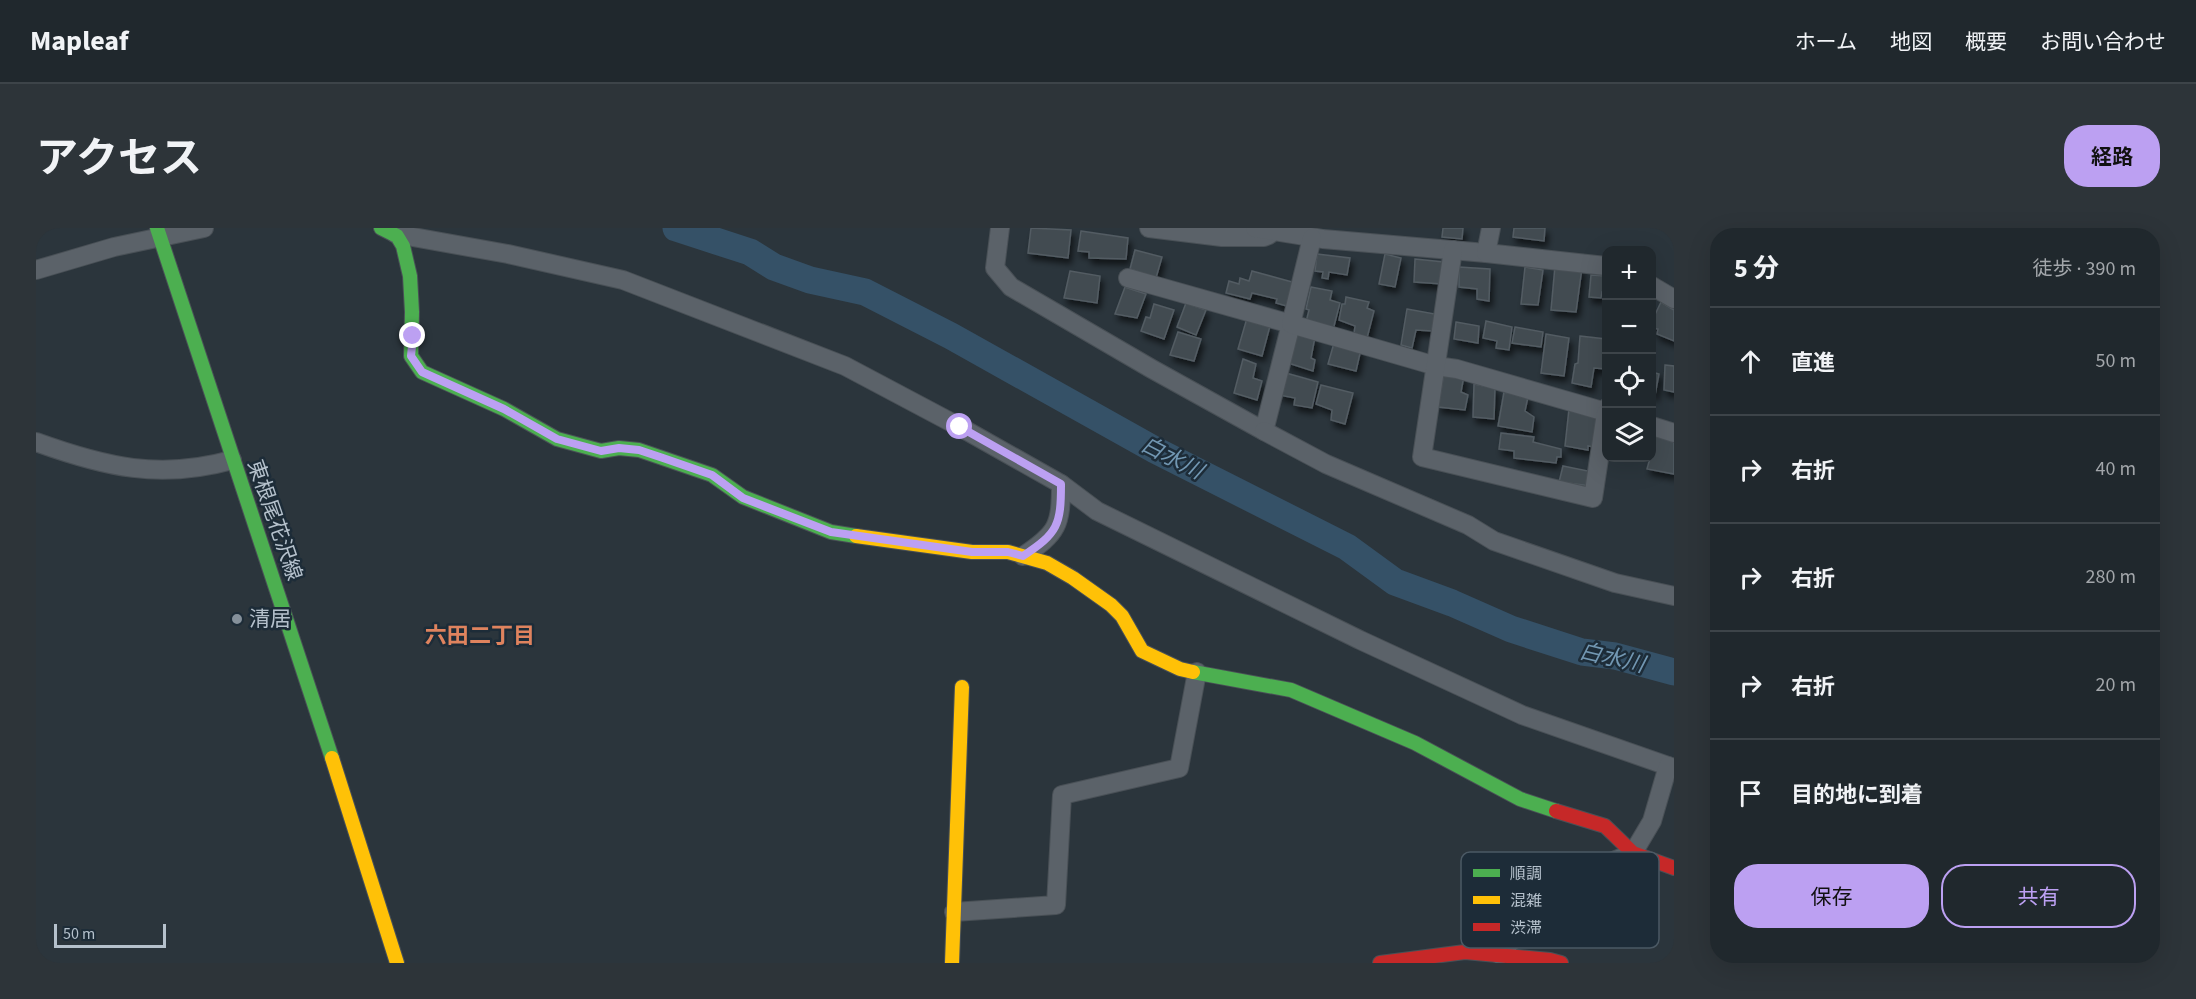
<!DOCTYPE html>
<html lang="ja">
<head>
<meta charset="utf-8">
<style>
  :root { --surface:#20282d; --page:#2d3439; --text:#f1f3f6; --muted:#a2a6aa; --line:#3d4449; --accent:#bca0f2 }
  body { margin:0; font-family:"Source Sans 3","Noto Sans JP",sans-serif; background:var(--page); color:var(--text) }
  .controls { position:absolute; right:18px; top:18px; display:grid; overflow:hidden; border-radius:12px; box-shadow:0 6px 24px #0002 }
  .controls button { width:54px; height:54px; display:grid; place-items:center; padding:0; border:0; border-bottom:2px solid var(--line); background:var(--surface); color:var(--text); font:30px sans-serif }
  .scale { position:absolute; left:18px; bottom:15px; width:112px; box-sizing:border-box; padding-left:6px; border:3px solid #b5c1cc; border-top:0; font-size:16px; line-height:21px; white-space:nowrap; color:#b5c1cc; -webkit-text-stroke:4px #1d2c38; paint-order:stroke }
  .stop { position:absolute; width:18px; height:18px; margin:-14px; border:4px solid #bca0f2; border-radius:50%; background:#fff }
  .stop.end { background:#bca0f2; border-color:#fff; box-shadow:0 2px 6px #0008 }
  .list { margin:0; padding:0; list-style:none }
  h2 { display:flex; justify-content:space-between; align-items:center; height:78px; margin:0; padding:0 24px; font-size:26px }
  h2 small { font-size:20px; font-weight:400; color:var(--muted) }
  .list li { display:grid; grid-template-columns:39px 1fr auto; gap:18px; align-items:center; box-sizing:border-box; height:108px; padding:0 24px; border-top:2px solid var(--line) }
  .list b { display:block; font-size:22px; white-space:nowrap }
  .list em { font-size:20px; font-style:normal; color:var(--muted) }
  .actions { display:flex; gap:12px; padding:18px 24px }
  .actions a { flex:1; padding:14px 0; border:2px solid var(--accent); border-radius:24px; text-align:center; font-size:21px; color:var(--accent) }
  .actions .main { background:var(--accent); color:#111 }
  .icon { flex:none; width:33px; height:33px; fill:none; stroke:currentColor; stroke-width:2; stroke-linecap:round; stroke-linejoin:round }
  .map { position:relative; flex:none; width:1638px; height:735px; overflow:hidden; border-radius:24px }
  header { display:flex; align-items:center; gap:36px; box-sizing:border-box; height:84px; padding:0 30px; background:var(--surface); border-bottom:2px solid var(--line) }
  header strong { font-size:28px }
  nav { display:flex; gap:33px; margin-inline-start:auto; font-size:21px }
  .intro { display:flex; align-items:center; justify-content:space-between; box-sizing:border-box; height:144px; padding:0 36px }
  h1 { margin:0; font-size:42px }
  .button { padding:15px 27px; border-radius:24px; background:var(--accent); color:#111; font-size:21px; font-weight:700 }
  main { display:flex; gap:36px; padding:0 36px }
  aside { flex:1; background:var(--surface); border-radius:24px; box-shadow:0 6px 24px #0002 }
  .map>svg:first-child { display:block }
</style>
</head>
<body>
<header>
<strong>Mapleaf</strong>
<nav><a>ホーム</a><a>地図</a><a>概要</a><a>お問い合わせ</a></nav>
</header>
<div class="intro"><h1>アクセス</h1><a class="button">経路</a></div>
<main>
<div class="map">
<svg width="1638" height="735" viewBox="0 0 1638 735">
  <defs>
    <filter id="shadow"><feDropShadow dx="3" dy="5.5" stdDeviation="3" flood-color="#0009"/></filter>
  </defs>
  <rect width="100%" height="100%" fill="#2b353c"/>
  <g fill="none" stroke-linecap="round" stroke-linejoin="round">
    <path stroke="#355167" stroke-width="27" d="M640,0L714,24L738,39L774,52L829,64L915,108L1119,222L1311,319L1359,354L1416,375L1475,401L1546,424L1579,428L1638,444"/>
  </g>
  <g fill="#434c51" stroke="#535c63" stroke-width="1.5" filter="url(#shadow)">
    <path d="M995,0L1035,2L1032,30L992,25Z"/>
    <path d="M1407,0H1427L1426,11L1406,9Z"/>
    <path d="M1478,0H1509L1508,13L1477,9Z"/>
    <path d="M1045,3L1092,10L1090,31L1053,30V24L1042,23Z"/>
    <path d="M1099,22L1126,29L1120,50L1094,41Z"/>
    <path d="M1281,26L1314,30L1311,47L1293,44L1292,51L1286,50L1287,44L1279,43Z"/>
    <path d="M1349,26L1365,30L1359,59L1343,56Z"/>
    <path d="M1379,31L1408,34L1406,56L1378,54Z"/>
    <path d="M1519,38L1546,40L1540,84L1515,82Z"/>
    <path d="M1423,39L1454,41L1453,73L1441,71V61L1423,59Z"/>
    <path d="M1489,39L1507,42L1502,77L1485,76Z"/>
    <path d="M1034,43L1064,48L1061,75L1028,70Z"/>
    <path d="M1216,43L1260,55L1254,79L1240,75L1241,71L1216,65L1214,71L1190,65L1193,53L1203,56L1204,50L1213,53Z"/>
    <path d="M1555,47L1570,48V65L1566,64L1565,70L1553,69Z"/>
    <path d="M1089,59L1110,66L1101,90L1079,86Z"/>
    <path d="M1275,59L1296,63L1294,72L1304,75L1297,102L1270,94L1273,82L1270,81Z"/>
    <path d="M1310,69L1333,74L1331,80L1338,83L1331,110L1318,106L1319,98L1303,92L1306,76H1309Z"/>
    <path d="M1625,74L1638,82V113L1621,106L1622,101L1616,100V93Z"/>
    <path d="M1150,75L1170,82L1160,107L1141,99Z"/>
    <path d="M1118,76L1138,82L1128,111L1105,103L1110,89L1114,90Z"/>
    <path d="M1371,81L1399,86L1396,103L1380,102L1376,120L1365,117Z"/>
    <path d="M1211,90L1234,98L1226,128L1202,121Z"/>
    <path d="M1450,93L1476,99L1473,122L1460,120L1461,113L1447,110Z"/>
    <path d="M1420,94L1443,98L1442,115L1418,111Z"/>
    <path d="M1479,99L1507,104L1505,119L1476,115Z"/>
    <path d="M1142,104L1165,111L1158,133L1134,127Z"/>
    <path d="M1260,105L1279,109L1275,130L1279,132L1277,143L1252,135Z"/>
    <path d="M1510,106L1533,110L1528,148L1505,145Z"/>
    <path d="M1544,108L1570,111V141L1558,140L1555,159L1536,155L1539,136L1542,135Z"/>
    <path d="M1298,115L1325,121L1320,143L1292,136Z"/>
    <path d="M1207,131L1220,136L1217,150L1226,153L1221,172L1198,165Z"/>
    <path d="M1629,137L1638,138V164L1628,162Z"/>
    <path d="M1408,144L1428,148L1425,164L1432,167L1429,182L1402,179Z"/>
    <path d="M1616,144L1623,146L1619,167H1616Z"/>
    <path d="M1250,145L1282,154L1276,180L1258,177L1259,170L1243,167Z"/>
    <path d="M1438,156L1459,160L1458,191L1437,189Z"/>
    <path d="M1285,157L1317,165L1309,196L1295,192L1296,182L1280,176Z"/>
    <path d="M1468,164L1492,169L1489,183L1498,189L1496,204L1462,198Z"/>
    <path d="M1533,181L1561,188L1558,219L1552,218V222L1529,218Z"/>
    <path d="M1465,205L1498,209L1497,214L1525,221V229H1521L1520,235L1478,230V223L1463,221Z"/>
    <path d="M1618,206L1638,211V246L1611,241L1614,230H1616Z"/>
    <path d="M1527,238L1557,244L1555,258L1523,254Z"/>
  </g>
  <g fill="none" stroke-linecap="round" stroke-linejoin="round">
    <g stroke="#495056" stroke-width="20">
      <g id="street">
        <path d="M964,0L959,40L975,59L1116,141L1228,203L1255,96L1092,50"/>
        <path d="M1113,0L1186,9H1228L1233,7"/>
        <path d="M1219,0L1287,11L1450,25"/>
        <path d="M1455,0L1450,25L1570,38"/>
        <path d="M360,6L472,26L587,52L809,138L924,199L1025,256L1061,283L1324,412L1486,487L1638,540"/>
        <path d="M1276,10L1255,96L1400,138L1421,141L1570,184V180"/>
        <path d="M1417,22L1386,229L1557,270L1570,185"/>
        <path d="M0,42L78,19L168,0"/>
        <path d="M1616,58L1638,71"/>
        <path d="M1616,198L1638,205"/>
        <path d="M1228,203L1290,236L1432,297L1458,313L1579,355L1638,368"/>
        <path d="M0,214C69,239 124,252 196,232"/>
        <path d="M987,328C1022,305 1025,297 1025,256"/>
        <path d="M918,684L1020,677L1026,567L1143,540L1161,444"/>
        <path d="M1464,727L1513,667L1560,640L1597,625L1616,593L1632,538"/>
      </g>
    </g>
    <g stroke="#495056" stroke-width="16">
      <g id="fast">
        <path d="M121,0L296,530"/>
        <path d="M345,0L361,8L367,18L374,48L376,84L375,128L386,144L468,181L521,211L565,223L583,220L603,222L676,247L707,269L795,304L820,308"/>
        <path d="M1157,444L1255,462L1379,515L1484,571L1520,583"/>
      </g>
    </g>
    <g stroke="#495056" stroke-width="16">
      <g id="slow">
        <path d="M820,308L936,324H972L1011,335L1037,350L1075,377L1086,388L1106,423L1144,441L1157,444"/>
        <path d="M296,530L361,735"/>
        <path d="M916,735L926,459"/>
      </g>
    </g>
    <g stroke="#495056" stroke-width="16">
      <g id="jam">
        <path d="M1520,583L1569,598L1597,625L1638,640"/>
        <path d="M1344,735L1429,724L1514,732L1525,735"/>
      </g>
    </g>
    <use href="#street" stroke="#5b6269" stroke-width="18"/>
    <use href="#fast" stroke="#4caf50" stroke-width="14"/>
    <use href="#slow" stroke="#ffc107" stroke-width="14"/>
    <use href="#jam" stroke="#c62828" stroke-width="14"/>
  </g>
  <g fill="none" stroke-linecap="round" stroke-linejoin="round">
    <path stroke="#bca0f2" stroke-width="8" d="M377,108L375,128L386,144L468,181L521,211L565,223L583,220L603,222L627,230L676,247L707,270L795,304L936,324H972L987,328C1022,305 1025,297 1025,256L924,199"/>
  </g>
  <circle fill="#85909a" stroke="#1d2c38" stroke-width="2" cx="201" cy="391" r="6"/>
  <g text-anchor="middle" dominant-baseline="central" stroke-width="5" stroke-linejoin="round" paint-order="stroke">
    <g font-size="21" fill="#b5c1cc" stroke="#1d2c38">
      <text transform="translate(239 292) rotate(71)">東根尾花沢線</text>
    </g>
    <g font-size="21" fill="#b5c1cc" stroke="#1d2c38" text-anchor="start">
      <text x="213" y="391">清居</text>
    </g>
    <g font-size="22" font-style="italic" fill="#7297b2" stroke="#1d2c38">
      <text transform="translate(1136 230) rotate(27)">白水川</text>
      <text transform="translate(1576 430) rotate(13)">白水川</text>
    </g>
    <g font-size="22" font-weight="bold" fill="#df835e" stroke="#1d2c38">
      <text x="444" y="408">六田二丁目</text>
    </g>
  </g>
  <rect x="1425" y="624" width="198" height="96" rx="9" fill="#1d2c38" stroke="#4b5964" stroke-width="1.5"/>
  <rect x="1437" y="641" width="27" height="8" fill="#4caf50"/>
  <rect x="1437" y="668" width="27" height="8" fill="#ffc107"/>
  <rect x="1437" y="695" width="27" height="8" fill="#c62828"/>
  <g font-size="16" fill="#b5c1cc">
    <text x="1474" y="651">順調</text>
    <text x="1474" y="678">混雑</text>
    <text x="1474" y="705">渋滞</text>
  </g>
</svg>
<div class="controls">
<button>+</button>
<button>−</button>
<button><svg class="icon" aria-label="locate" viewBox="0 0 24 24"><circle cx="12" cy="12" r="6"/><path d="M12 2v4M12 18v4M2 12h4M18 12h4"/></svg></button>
<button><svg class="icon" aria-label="layers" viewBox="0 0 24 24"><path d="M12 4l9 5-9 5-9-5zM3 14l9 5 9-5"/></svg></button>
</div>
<div class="scale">50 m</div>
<div class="stop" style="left:924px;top:199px"></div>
<div class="stop end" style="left:377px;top:108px"></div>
</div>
<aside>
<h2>5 分<small>徒歩 · 390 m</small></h2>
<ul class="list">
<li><svg class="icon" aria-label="ahead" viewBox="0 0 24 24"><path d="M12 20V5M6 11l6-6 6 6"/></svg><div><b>直進</b></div><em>50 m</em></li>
<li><svg class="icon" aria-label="right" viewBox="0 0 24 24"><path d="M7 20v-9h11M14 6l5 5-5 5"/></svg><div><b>右折</b></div><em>40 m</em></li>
<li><svg class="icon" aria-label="right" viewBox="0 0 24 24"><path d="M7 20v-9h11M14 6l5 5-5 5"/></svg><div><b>右折</b></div><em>280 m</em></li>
<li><svg class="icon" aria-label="right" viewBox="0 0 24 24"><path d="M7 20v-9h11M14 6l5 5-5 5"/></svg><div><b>右折</b></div><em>20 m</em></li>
<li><svg class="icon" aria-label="arrive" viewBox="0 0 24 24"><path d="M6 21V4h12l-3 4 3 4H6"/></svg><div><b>目的地に到着</b></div></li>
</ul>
<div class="actions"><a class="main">保存</a><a>共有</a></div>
</aside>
</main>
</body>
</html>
